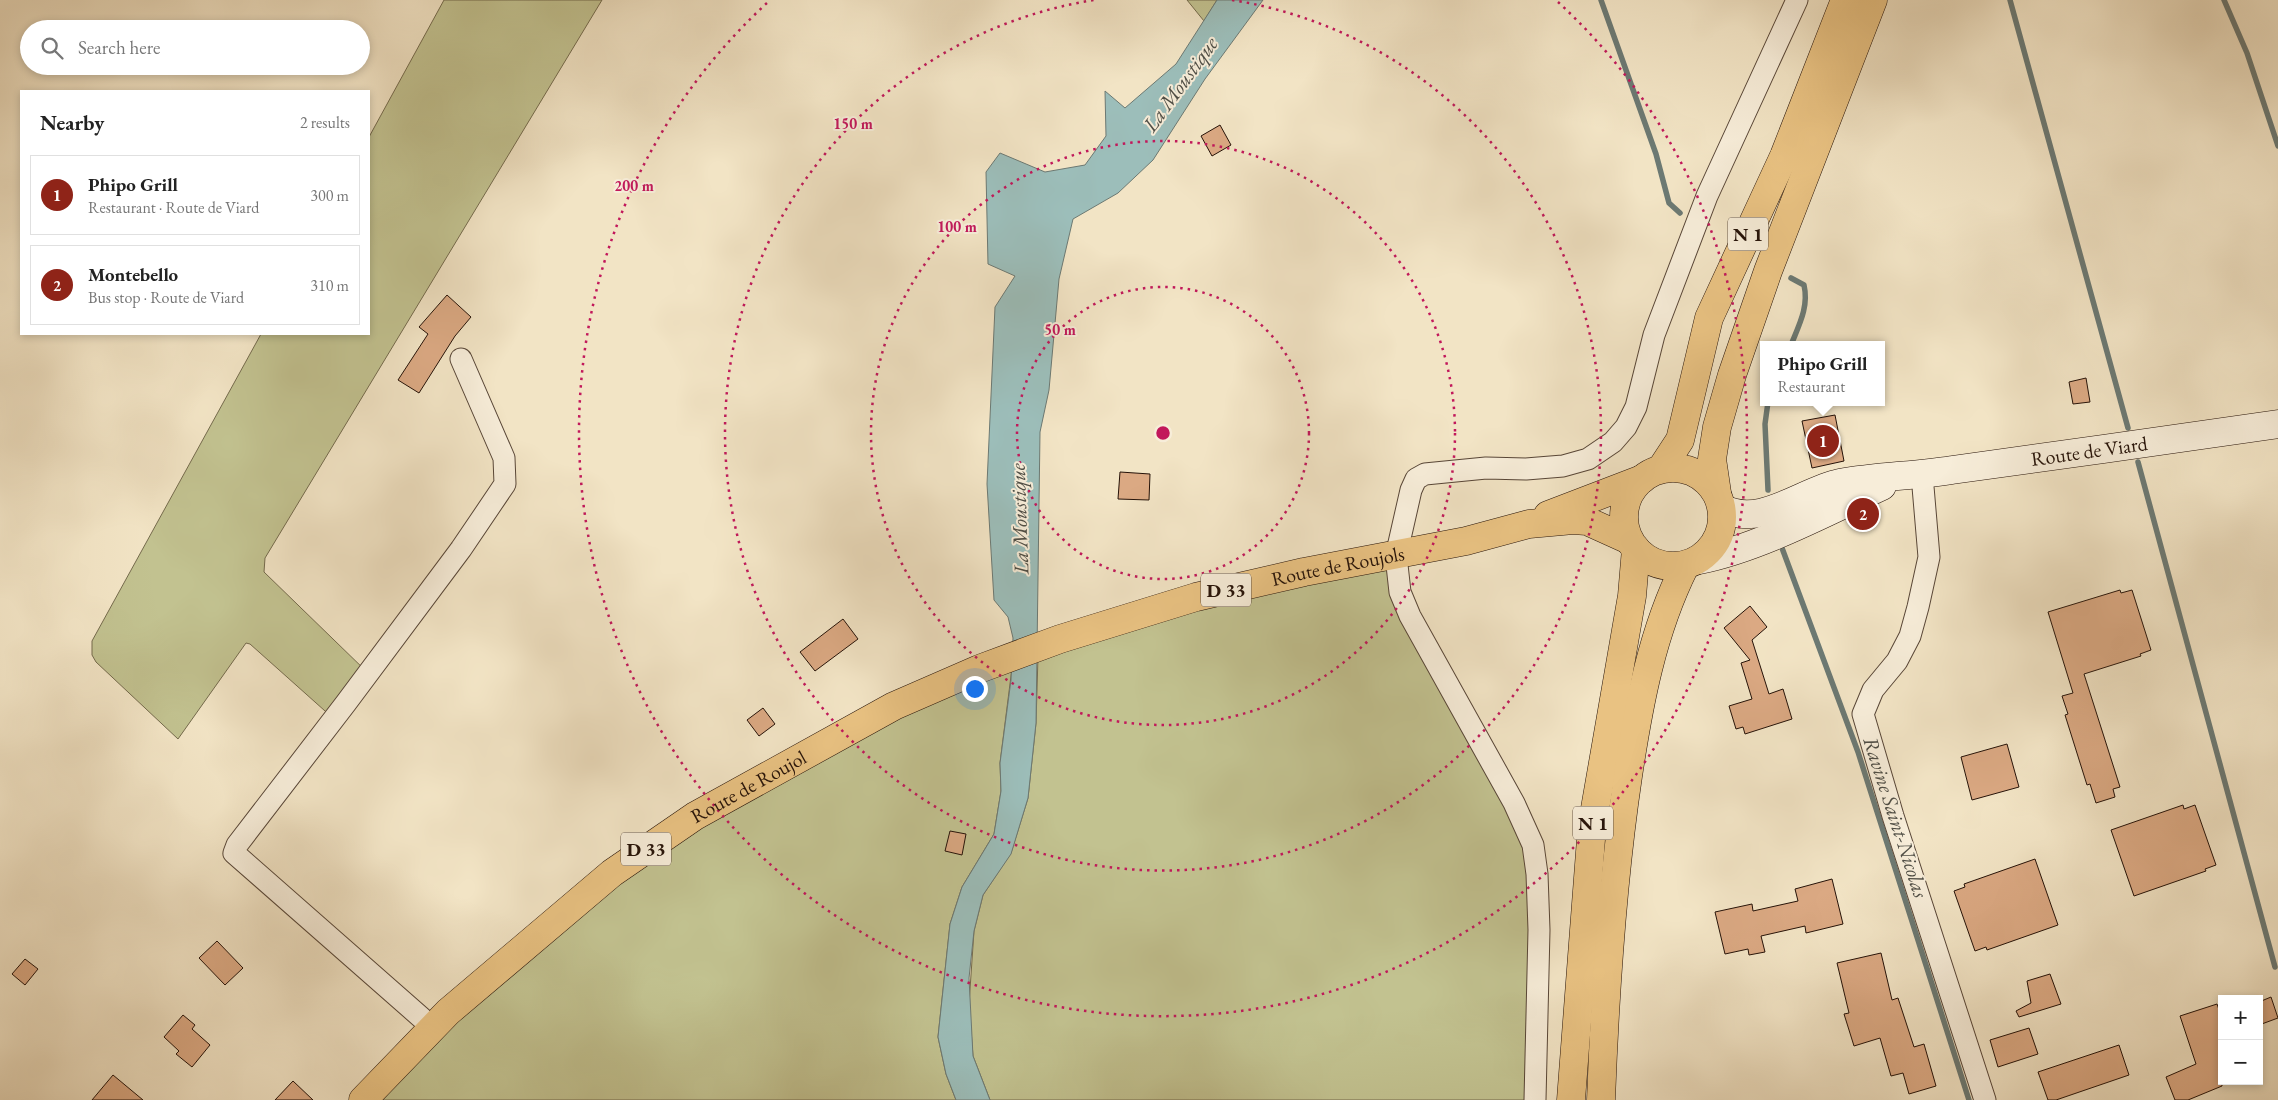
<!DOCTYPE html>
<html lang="en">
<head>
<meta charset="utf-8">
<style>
  :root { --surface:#fff; --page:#f6f6f6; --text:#222; --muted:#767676; --line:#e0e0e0; --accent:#8f2418 }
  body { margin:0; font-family:"EB Garamond",serif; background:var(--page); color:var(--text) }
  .controls { position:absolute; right:15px; bottom:15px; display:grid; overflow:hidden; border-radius:0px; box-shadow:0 2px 8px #0003 }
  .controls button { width:45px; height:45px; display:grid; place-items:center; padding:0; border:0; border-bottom:1px solid var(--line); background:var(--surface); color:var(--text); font:25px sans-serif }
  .you { position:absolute; left:974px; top:688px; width:18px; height:18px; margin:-12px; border:4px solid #fff; border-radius:50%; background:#1a73e8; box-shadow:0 0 0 8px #1a73e833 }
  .badge { display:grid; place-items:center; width:32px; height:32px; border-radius:50%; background:var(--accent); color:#fff; font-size:16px; font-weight:700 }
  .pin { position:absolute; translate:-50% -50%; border:2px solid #fff; box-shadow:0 1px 5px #0006 }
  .popup { position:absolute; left:1760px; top:341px; width:125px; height:65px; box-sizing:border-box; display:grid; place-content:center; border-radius:0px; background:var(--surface); filter:drop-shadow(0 1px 4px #0005); font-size:16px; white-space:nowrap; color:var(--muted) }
  .popup b { font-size:19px; color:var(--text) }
  .popup::after { content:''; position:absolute; left:50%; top:100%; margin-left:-10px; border:10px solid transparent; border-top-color:var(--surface) }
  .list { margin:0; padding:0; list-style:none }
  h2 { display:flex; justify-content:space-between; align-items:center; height:65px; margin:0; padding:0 20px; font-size:21px }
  h2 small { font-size:16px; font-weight:400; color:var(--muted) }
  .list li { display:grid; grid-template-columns:32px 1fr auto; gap:15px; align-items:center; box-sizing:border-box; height:80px; margin:0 10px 10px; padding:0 10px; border:1px solid var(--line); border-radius:0px }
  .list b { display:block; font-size:19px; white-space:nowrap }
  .list p { margin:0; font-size:16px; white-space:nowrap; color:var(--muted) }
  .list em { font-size:16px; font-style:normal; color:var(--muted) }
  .icon { flex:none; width:28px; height:28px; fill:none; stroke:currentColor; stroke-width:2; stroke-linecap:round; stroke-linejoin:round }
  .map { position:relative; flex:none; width:2278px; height:1100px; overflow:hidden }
  .search { position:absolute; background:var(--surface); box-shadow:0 2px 8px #0003; left:20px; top:20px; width:350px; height:55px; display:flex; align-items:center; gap:12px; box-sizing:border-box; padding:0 18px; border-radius:28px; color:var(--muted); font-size:19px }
  .panel { position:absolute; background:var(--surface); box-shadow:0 2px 8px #0003; left:20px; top:90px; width:350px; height:245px; border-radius:0px }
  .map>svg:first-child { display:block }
</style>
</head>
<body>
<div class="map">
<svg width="2278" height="1100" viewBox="0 0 2278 1100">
  <rect width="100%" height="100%" fill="#f2e4c5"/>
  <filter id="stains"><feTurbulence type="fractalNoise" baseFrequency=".004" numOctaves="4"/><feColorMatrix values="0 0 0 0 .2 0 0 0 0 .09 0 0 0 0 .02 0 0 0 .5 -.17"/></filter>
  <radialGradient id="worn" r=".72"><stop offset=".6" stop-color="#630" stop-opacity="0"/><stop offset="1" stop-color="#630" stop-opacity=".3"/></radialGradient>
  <g fill="#c2c290" stroke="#746a4c">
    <path d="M444,0H602L265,558L264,572L368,673L334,719L250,644L246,643L178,739L96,662L92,655V641L261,334H369V137Z"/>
    <path d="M1187,0H1217L1204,21Z"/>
    <path d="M1397,568L1533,845L1535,1100H990L973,1056L969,1004L974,931L983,895L1011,853L1028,798L1036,723L1038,656L1304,572Z"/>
    <path d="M1012,668L1000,763L1001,791L994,834L962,887L950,924L938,1037L946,1074L956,1100H364L612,873L795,760Z"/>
  </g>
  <path fill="#9cbeba" stroke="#6c7973" d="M1217,0H1263L1205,79L1153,160L1118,193L1073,219L1059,279L1049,390L1040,432L1036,723L1028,798L1011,854L983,895L974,931L969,978L973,1056L990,1100H956L946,1074L938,1037L950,924L962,887L994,834L1001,791L1000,763L1011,680L1013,638L1008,617L994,600L987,484L995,307L1015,276L988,264L986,172L1000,153L1045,172L1085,165L1106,136L1105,91L1125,108L1176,64Z"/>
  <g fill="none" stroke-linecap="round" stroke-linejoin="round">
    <g stroke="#6c7973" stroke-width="5.5">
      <path d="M1601,0L1656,154L1669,203L1680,213"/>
      <path d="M2010,0L2128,428"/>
      <path d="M2224,0L2247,53L2278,146"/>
      <path d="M1791,345C1799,325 1809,307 1804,285L1791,278"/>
      <path d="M2138,462L2275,967"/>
      <path d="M1768,490L1765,424L1768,402"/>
      <path d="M1782,548L1858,752L1969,1100"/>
    </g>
  </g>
  <g fill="#dba983" stroke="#251208">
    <path d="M1220,125L1231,145L1212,156L1201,136Z"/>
    <path d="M447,295L471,317L455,336L419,393L398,380L428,334L419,327Z"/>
    <path d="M2086,378L2090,402L2073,404L2069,382Z"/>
    <path d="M1835,415L1844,461L1812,468L1802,421Z"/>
    <path d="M1120,472L1150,474L1149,500L1118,499Z"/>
    <path d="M2120,590L2121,593L2132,590L2151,650L2140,654L2141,656L2084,674L2120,787L2113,789L2115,797L2096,803L2090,784L2087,785L2065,715L2068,714L2062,696L2073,693L2048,612Z"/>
    <path d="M1750,606L1767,627L1752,640L1769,694L1783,689L1792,719L1745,734L1743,727L1736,729L1729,706L1752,699L1741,663L1750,660L1724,628Z"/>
    <path d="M843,619L858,639L815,671L800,652Z"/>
    <path d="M763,708L775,724L759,736L747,720Z"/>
    <path d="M2007,744L2019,787L1972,800L1961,757Z"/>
    <path d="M2183,805L2184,809L2195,805L2216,865L2205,869L2206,871L2134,896L2111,830Z"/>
    <path d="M950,831L966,834L962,855L945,851Z"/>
    <path d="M2035,859L2058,925L1987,950L1986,947L1975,951L1954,891L1965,887L1964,884Z"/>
    <path d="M1832,879L1843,924L1806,933L1805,926L1761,936L1765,952L1749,955L1748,949L1725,954L1715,912L1752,904L1753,911L1798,901L1795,889Z"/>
    <path d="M217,941L243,968L225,985L199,958Z"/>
    <path d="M1881,953L1892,1000L1898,998L1914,1047L1924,1044L1936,1086L1909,1094L1903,1073L1891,1076L1880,1038L1854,1046L1844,1014L1849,1013L1837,963Z"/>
    <path d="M25,959L38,969L25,985L12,974Z"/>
    <path d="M2050,974L2061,1004L2019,1017L2016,1011L2031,1003L2027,981Z"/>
    <path d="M2271,997L2278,1018L2259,1025V1002Z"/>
    <path d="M2217,1004L2222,1018V1086L2188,1100H2175L2166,1077L2196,1064L2180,1016Z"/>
    <path d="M183,1015L195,1025L192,1029L210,1045L192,1067L176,1054L179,1051L164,1037Z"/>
    <path d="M2029,1028L2038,1054L1998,1067L1990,1040Z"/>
    <path d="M2119,1045L2129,1075L2056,1100H2048L2038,1072Z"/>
    <path d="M113,1075L143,1100H92Z"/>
    <path d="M293,1081L313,1100H275Z"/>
  </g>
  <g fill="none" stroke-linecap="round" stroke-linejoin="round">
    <g stroke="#584637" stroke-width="23">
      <g id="minor">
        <path d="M1922,475L1929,557L1918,607L1910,636L1897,661L1873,690L1863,714L1893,816L1985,1100"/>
        <path d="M432,1027L234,853L237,845L346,703L461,549L505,484L504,458L461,359"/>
        <path d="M1535,1100L1539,930L1537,874L1533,845L1514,803L1410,616L1400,592L1396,556L1411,490L1416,479L1425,474L1486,468L1526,469L1563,466L1588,459L1613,442L1626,427L1636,407L1654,335L1707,196L1797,0"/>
      </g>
    </g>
    <g stroke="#251208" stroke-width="29">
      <g id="secondary">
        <path id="s1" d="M1722,508C1760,529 1802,491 1840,483C1877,476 1915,476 1952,470C2061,455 2169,440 2278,424"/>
        <path d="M1699,560C1759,548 1826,512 1882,486"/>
      </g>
    </g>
    <g stroke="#251208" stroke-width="29">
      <g id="primary">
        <circle cx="1673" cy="517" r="49"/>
        <path d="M1661,469L1680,440L1709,318L1784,156L1845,0"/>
        <path d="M1717,493L1712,459L1717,427L1732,375L1768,271L1873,0"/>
        <path d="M1548,515L1642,479"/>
        <path id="s2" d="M363,1100L448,1012L612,873L695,816L894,706L979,669L1060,639L1196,597L1304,572L1466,541L1529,524L1573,520L1587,521L1629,540"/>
      </g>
    </g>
    <g stroke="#251208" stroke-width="29">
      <g id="trunk">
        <path d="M1571,1100L1592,826L1632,596L1636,549"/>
        <path d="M1601,1100C1605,992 1612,883 1628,776C1639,703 1652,632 1685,566"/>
      </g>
    </g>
    <use href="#minor" stroke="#f7edd9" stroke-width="21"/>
    <use href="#secondary" stroke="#f7edd9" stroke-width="28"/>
    <use href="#primary" stroke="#e9c282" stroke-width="28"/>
    <use href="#trunk" stroke="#e9c282" stroke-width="28"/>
  </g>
  <g fill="none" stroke="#c2185b" stroke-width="2.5" stroke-dasharray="2.5 5">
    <circle cx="1163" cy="433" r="146"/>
    <circle cx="1163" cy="433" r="292"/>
    <path d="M1232 0A438 438 0 1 1 1094 0"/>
    <path d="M1558 2A584 584 0 1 1 768 2"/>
  </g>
  <g text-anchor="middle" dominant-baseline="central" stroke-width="4" stroke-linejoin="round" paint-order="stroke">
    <g fill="#f7edd9" stroke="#645447" stroke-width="1">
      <rect x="1728" y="217.5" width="40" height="33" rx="4"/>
      <rect x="1201" y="573.5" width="50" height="33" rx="4"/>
      <rect x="1573" y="806.5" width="40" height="33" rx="4"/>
      <rect x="621" y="832.5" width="50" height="33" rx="4"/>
    </g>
    <g font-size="19" font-weight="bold" fill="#251208">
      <text x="1748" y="234">N 1</text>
      <text x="1226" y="590">D 33</text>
      <text x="1593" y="823">N 1</text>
      <text x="646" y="849">D 33</text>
    </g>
    <g font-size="20" fill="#251208" stroke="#f7edd9">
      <text stroke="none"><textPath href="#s1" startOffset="376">Route de Viard</textPath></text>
      <text stroke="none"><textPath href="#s2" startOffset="1132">Route de Roujols</textPath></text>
      <text stroke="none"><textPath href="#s2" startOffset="499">Route de Roujol</textPath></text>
    </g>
    <g font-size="21" font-style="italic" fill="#4f4e46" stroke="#f7edd9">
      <text transform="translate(1180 84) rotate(-54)">La Moustique</text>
      <text transform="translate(1019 519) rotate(-92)">La Moustique</text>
      <text transform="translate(1896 817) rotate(72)">Ravine Saint-Nicolas</text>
    </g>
  </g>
  <circle cx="1163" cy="433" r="8" fill="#c2185b" stroke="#f7edd9" stroke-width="2.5"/>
  <g font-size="15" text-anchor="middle" font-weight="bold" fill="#c2185b" stroke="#f7edd9" stroke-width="4" stroke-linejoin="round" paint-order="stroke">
    <text x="853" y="129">150 m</text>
    <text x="634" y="191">200 m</text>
    <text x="957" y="232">100 m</text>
    <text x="1060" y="335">50 m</text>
  </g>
  <rect width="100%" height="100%" filter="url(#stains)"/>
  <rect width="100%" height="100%" fill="url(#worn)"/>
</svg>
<div class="controls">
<button>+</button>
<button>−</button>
</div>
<div class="you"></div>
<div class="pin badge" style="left:1823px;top:441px">1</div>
<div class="popup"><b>Phipo Grill</b>Restaurant</div>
<div class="pin badge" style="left:1863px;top:514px">2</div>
<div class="search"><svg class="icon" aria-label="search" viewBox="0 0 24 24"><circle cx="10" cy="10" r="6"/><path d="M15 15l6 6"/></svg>Search here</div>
<section class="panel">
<h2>Nearby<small>2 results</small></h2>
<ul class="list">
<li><span class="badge">1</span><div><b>Phipo Grill</b><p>Restaurant · Route de Viard</p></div><em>300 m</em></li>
<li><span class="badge">2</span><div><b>Montebello</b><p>Bus stop · Route de Viard</p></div><em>310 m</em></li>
</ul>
</section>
</div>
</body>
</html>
